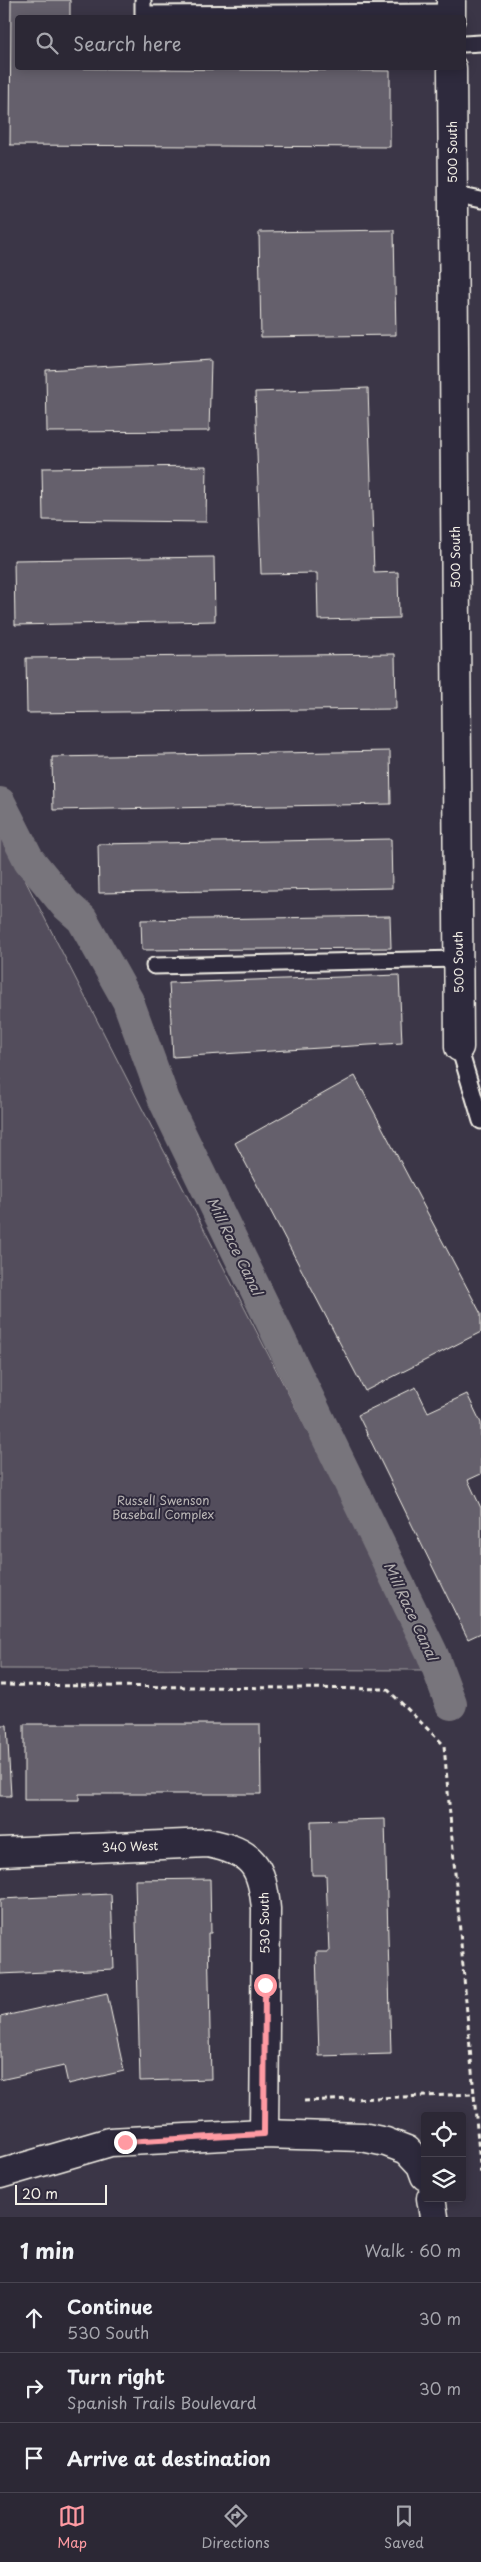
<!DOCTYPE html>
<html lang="en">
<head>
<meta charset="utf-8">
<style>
  :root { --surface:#2c2835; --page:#383441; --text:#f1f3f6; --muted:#a6a6ad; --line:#484450; --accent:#ff9aa2 }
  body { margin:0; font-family:"Playpen Sans",sans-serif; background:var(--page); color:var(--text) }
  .controls { position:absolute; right:15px; bottom:15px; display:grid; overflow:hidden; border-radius:5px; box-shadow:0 2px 12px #0003 }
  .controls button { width:45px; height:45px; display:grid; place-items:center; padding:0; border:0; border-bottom:1px solid var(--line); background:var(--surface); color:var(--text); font:25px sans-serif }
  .scale { position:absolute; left:15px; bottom:12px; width:92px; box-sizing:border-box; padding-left:5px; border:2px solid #f4f1e8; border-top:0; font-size:14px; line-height:18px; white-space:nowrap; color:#f4f1e8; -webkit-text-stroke:4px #2f2a3d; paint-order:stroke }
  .stop { position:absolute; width:15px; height:15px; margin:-11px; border:4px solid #ff9aa2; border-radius:50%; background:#fff }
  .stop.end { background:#ff9aa2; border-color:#fff; box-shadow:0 1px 5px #0008 }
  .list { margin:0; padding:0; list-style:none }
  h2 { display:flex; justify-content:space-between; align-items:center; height:65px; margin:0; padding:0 20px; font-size:21px }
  h2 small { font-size:16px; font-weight:400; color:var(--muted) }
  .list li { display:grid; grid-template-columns:32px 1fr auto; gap:15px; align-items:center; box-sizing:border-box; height:70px; padding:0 20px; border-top:1px solid var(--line) }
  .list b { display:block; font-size:19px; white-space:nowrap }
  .list p { margin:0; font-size:16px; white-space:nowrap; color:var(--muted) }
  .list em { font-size:16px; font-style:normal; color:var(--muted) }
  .icon { flex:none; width:28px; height:28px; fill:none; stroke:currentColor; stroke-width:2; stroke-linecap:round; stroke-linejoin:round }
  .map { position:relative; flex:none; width:481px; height:2217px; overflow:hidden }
  .search { position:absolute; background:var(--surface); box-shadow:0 2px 12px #0003; left:15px; right:15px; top:15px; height:55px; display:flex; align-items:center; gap:12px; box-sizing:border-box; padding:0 18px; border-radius:5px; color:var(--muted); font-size:19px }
  .sheet { height:275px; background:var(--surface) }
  nav { display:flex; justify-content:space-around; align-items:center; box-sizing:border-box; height:70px; border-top:1px solid var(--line); background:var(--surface); font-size:14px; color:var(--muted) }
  nav a { display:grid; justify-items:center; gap:2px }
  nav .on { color:var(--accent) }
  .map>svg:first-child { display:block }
</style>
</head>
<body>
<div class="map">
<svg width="481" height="2217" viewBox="0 0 481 2217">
  <rect width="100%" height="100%" fill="#3b3647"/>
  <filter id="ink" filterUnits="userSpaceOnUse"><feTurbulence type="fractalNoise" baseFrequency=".02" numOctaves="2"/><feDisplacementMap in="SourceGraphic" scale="10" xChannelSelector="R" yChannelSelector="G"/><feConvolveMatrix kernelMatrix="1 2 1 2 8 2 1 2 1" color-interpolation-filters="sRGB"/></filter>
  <g filter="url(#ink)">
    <path fill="#534e5c" stroke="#a4a0a2" d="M0,831L430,1670L0,1669Z"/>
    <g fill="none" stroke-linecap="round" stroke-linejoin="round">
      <path stroke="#78747b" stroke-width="32" d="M0,803L29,860L65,904L82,919L128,1001L164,1100L432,1653L451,1704"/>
    </g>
    <g fill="#65616c" stroke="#f4f1e8">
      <path d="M11,0H70V18H18V68L390,71V147L10,145Z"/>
      <path d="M394,230L396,335L261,337L259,232Z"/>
      <path d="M211,360L209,431L47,432L46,370Z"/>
      <path d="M368,388L374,573L398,572L399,618L318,620L317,573L261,574L255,392Z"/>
      <path d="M207,466L206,522L43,520L42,468Z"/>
      <path d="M214,557L215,621L15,625L14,560Z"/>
      <path d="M395,654L396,709L27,713L26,658Z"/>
      <path d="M390,751L391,804L53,810L52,757Z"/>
      <path d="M391,839L392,888L99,893L98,844Z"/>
      <path d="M390,916L391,948L142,950L141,920Z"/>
      <path d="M399,975L402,1043L173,1057L169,983Z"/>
      <path d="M355,1076L481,1314V1332L365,1391L235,1143Z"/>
      <path d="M416,1387L428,1412L467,1394L481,1423V1474L468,1480L481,1508V1633L468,1639L358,1415Z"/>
      <path d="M24,1724H260L261,1794H79V1800H24Z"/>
      <path d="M0,1725H7L11,1796H0Z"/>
      <path d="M385,1819L391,2054L319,2056L316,1952H329L326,1875H312L311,1821Z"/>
      <path d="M210,1879L211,1933H208L211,2079L140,2081L135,1880Z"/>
      <path d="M111,1894L114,1969L0,1974V1899Z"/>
      <path d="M107,1993L124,2071L68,2084L64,2066L0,2080V2017Z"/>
    </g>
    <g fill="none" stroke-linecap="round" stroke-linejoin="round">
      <g stroke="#f4f1e8" stroke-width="19">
        <g id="lane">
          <path d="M143,0V14L451,12"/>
          <path d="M464,44L481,43"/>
          <path d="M453,194L481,200"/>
          <path d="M154,966L458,959"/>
          <path d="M459,1047L481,1121"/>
        </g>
      </g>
      <g stroke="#f4f1e8" stroke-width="31">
        <g id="street">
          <path d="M451,0V18"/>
          <path d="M452,68L459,1047"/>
          <path d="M0,1852L208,1843C253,1852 262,1865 266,1909L264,2134"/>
          <path d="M0,2174L110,2142L264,2134L362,2137L386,2142L407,2150L421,2165L425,2176"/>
          <path d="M431,2198L434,2217"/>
        </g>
      </g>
      <g stroke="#f4f1e8" stroke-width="3" stroke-dasharray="5 4" stroke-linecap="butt">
        <path d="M0,1685L387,1689L444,1745L481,2176"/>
        <path d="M304,2101L473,2094"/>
      </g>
      <use href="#lane" stroke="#2f2a3d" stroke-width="15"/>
      <use href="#street" stroke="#2f2a3d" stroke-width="28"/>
    </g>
  </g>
  <g fill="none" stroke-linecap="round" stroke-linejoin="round" filter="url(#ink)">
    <path stroke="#ff9aa2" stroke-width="6" d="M125,2142L264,2134L265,1985"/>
  </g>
  <g text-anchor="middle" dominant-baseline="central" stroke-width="4" stroke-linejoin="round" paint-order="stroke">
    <g font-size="12" fill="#f4f1e8" stroke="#2f2a3d">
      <text transform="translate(452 152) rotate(-90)">500 South</text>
      <text transform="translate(455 557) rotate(-90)">500 South</text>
      <text transform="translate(458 962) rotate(-91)">500 South</text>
      <text transform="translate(130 1846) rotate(-2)">340 West</text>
      <text transform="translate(264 1923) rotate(-91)">530 South</text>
    </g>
    <g font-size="12" fill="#bcb8b7" stroke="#2f2a3d">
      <text x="163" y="1500">Russell Swenson<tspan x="163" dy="14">Baseball Complex</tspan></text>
    </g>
    <g font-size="14" font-style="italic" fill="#b6b2b2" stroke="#2f2a3d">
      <text transform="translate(235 1246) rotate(64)">Mill Race Canal</text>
      <text transform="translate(411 1611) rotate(65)">Mill Race Canal</text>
    </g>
  </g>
</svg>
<div class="controls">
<button><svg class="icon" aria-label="locate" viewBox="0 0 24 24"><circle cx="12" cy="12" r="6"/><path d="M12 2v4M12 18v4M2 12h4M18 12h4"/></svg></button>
<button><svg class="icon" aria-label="layers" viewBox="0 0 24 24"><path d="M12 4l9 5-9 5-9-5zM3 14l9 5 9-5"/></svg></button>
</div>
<div class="scale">20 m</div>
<div class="stop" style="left:265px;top:1985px"></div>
<div class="stop end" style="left:125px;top:2142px"></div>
<div class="search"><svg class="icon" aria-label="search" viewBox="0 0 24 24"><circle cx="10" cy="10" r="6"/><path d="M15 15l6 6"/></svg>Search here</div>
</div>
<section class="sheet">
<h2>1 min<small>Walk · 60 m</small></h2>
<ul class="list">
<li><svg class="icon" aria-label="ahead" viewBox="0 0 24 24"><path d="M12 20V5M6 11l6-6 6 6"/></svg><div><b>Continue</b><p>530 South</p></div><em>30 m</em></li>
<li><svg class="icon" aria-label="right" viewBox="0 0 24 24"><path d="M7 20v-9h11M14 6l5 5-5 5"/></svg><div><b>Turn right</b><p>Spanish Trails Boulevard</p></div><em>30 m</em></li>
<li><svg class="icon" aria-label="arrive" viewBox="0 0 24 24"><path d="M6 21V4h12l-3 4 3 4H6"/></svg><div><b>Arrive at destination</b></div></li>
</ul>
</section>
<nav>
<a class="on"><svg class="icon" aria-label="map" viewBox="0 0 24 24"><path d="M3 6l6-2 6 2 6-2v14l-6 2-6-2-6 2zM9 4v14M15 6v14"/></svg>Map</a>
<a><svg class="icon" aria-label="directions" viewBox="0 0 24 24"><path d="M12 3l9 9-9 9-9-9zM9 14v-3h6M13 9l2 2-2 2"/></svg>Directions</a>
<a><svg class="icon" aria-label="saved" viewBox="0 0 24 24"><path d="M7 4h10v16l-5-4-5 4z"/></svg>Saved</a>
</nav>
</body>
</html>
